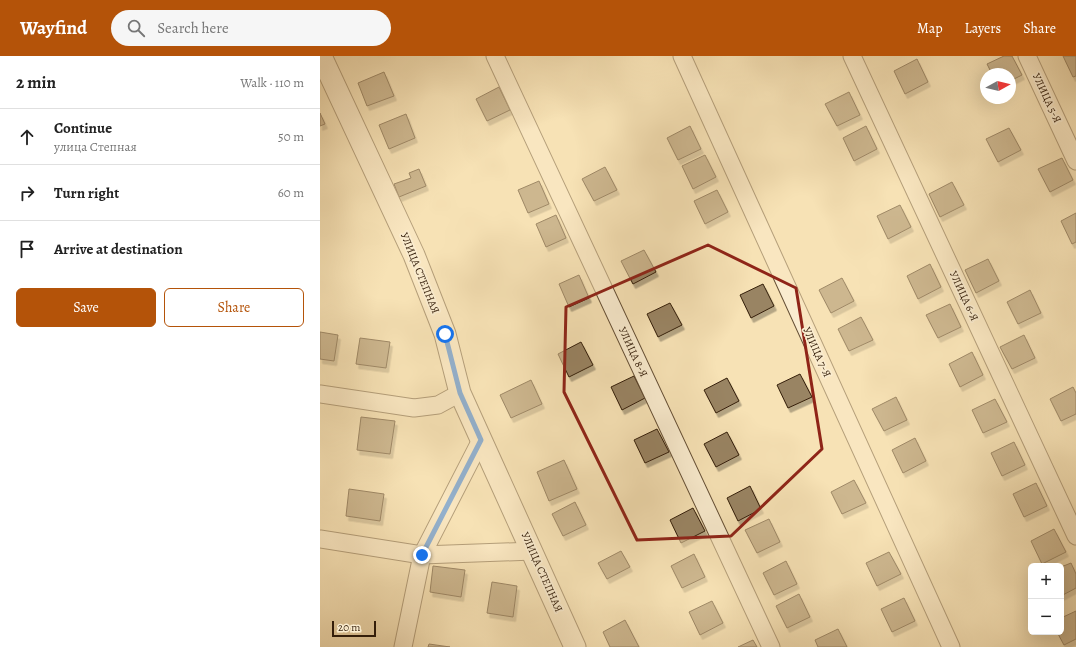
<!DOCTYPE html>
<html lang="en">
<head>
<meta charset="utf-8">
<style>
  :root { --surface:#fff; --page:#f6f6f6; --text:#222; --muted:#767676; --line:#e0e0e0; --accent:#b45309 }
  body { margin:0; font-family:Alegreya,serif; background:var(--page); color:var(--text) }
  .controls { position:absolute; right:12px; bottom:12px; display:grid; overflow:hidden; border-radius:6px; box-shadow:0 4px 16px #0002 }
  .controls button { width:36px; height:36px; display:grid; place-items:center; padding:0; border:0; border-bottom:1px solid var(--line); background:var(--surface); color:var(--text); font:20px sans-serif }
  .compass { position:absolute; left:660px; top:12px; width:36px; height:36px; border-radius:50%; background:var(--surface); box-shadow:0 4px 16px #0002; rotate:82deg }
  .scale { position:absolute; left:12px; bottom:10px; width:44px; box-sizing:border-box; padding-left:4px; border:2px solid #341e0a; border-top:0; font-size:11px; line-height:14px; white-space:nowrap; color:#341e0a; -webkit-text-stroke:3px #faeccf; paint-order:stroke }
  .stop { position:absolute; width:12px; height:12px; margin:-9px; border:3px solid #1a73e8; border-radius:50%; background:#fff }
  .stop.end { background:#1a73e8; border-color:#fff; box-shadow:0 1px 4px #0008 }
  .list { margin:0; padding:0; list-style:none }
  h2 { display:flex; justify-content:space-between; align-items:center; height:52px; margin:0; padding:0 16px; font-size:17px }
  h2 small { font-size:13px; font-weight:400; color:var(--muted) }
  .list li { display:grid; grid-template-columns:26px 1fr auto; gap:12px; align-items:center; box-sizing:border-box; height:56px; padding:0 16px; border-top:1px solid var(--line) }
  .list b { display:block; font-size:15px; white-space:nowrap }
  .list p { margin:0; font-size:13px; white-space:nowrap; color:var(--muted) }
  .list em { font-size:13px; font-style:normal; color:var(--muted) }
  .actions { display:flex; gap:8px; padding:12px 16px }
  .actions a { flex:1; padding:9px 0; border:1px solid var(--accent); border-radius:6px; text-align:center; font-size:14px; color:var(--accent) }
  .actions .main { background:var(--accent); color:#fff }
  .icon { flex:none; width:22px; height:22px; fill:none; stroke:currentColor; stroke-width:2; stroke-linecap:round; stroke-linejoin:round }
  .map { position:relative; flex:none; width:756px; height:591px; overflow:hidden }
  header { display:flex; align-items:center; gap:24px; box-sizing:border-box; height:56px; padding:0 20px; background:var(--accent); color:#fff }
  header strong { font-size:19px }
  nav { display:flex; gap:22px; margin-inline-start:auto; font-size:14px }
  .search { width:280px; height:36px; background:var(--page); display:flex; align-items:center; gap:10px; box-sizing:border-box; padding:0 14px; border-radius:22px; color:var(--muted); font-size:15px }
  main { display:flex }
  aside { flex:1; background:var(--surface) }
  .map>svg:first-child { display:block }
</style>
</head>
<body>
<header>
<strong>Wayfind</strong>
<div class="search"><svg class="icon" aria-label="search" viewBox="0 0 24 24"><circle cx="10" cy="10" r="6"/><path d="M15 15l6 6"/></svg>Search here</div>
<nav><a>Map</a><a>Layers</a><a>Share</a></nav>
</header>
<main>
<aside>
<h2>2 min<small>Walk · 110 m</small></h2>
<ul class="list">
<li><svg class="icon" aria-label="ahead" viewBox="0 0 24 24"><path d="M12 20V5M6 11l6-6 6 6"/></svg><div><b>Continue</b><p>улица Степная</p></div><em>50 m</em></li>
<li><svg class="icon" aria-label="right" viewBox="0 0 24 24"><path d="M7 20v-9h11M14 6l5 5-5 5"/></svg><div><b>Turn right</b></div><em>60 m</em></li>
<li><svg class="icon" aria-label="arrive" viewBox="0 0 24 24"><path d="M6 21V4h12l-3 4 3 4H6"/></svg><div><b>Arrive at destination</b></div></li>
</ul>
<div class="actions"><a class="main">Save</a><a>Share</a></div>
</aside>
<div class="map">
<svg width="756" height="591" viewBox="0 0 756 591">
  <defs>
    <filter id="shadow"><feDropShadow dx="2.5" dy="4.5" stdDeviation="0" flood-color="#0004"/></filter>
  </defs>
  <rect width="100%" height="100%" fill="#f7e2b5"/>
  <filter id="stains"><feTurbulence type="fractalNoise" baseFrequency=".005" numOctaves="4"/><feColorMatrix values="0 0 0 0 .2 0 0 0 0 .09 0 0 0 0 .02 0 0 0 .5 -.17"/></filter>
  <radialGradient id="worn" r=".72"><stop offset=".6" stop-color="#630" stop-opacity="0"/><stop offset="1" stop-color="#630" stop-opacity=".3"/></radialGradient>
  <g fill="#998463" stroke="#341e0a" filter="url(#shadow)">
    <path d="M684,0H692L702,19L690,25V18H672L667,8Z"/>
    <path d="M743,0H756V20L753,21Z"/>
    <path d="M597,3L608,26L585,38L574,15Z"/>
    <path d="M64,16L74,40L47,50L38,27Z"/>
    <path d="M179,31L190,54L167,65L156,43Z"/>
    <path d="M529,36L540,59L517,70L505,48Z"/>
    <path d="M0,57L5,68L0,70Z"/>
    <path d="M86,58L95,82L69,93L59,69Z"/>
    <path d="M370,70L381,93L358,104L347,82Z"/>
    <path d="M546,70L557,93L534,105L523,82Z"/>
    <path d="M689,72L701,94L678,106L666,83Z"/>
    <path d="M385,99L396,121L373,133L362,110Z"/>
    <path d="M742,102L753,124L730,136L718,113Z"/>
    <path d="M285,111L297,134L274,145L262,123Z"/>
    <path d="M99,113L106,130L79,141L74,128L91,122L89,117Z"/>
    <path d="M219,125L229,148L208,157L198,134Z"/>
    <path d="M632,126L644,149L620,161L609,138Z"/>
    <path d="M397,134L408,156L385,168L374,145Z"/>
    <path d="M580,149L591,171L568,183L557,160Z"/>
    <path d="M756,157V186L752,188L741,165Z"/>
    <path d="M236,159L246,182L226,191L216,168Z"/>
    <path d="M324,194L336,216L313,228L301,205Z"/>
    <path d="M668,203L679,225L656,237L645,214Z"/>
    <path d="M610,208L621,231L598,243L587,220Z"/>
    <path d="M259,219L269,242L249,251L239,228Z"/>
    <path d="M522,222L534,245L511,257L499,234Z"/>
    <path d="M443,228L454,250L431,262L420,239Z"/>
    <path d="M710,234L721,257L698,268L687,246Z"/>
    <path d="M350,247L362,269L338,281L327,258Z"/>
    <path d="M630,248L641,271L618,282L606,259Z"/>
    <path d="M541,261L553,284L529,295L518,273Z"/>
    <path d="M0,276L18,279L14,305L0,303Z"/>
    <path d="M704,279L715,302L692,313L680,291Z"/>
    <path d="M40,282L70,286L66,312L36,308Z"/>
    <path d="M261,286L273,309L249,321L238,298Z"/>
    <path d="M652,296L663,319L640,331L629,308Z"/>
    <path d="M480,318L492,341L468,352L457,329Z"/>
    <path d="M314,320L325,342L302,354L291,331Z"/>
    <path d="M407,322L419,345L396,357L384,334Z"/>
    <path d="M211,324L222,348L191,362L180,339Z"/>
    <path d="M753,331L756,337V358L741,365L730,343Z"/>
    <path d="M576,341L587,364L564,375L552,353Z"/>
    <path d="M675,343L687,366L663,377L652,354Z"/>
    <path d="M41,361L75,365L70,398L37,394Z"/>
    <path d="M337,373L349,396L325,407L314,384Z"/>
    <path d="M407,376L419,399L396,411L384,388Z"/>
    <path d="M595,382L606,405L583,417L572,394Z"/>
    <path d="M694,386L705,409L682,420L671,397Z"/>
    <path d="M244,404L257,433L229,445L217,416Z"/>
    <path d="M534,424L546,447L522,458L511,436Z"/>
    <path d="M716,427L727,450L704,461L693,438Z"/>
    <path d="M430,430L441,453L418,465L407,442Z"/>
    <path d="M29,433L64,438L60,465L26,460Z"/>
    <path d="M255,446L266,469L243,480L232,458Z"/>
    <path d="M373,452L385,475L361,487L350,464Z"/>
    <path d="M449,463L460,486L437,497L425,474Z"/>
    <path d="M734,473L746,496L722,508L711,485Z"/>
    <path d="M301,495L310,511L287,523L278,507Z"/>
    <path d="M569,496L581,518L557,530L546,507Z"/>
    <path d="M374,498L385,521L362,532L351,510Z"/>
    <path d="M466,505L477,528L454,539L443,517Z"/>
    <path d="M751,507L756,518V532L741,540V511Z"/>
    <path d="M113,510L145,514L141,541L110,536Z"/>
    <path d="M172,526L197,530L193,561L167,557Z"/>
    <path d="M479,538L490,561L467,572L456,550Z"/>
    <path d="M584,542L595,565L572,576L561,553Z"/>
    <path d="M392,545L403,567L380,579L369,556Z"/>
    <path d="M756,555V583L744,589L737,576H741V562Z"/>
    <path d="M305,564L319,591H290L283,576Z"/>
    <path d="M518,573L527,591H498L495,584Z"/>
    <path d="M433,584L437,591H418Z"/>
    <path d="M109,588L130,591H108Z"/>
  </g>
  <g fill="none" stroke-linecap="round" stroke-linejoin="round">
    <g stroke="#654f35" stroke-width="19">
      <g id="minor">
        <path d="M175,0L451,591"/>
        <path d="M362,0L631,591"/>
        <path d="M532,0L756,480"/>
        <path d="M707,0L756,105"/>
        <path d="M0,338L94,352L118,349L140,337"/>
        <path d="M0,483L102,499L213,495"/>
        <path d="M83,591L102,499L161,384"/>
      </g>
    </g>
    <g stroke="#654f35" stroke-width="23">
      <path id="tertiary" d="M1,0L94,199L125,278L140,337L255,591"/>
    </g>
    <use href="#minor" stroke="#faeccf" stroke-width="17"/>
    <use href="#tertiary" stroke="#faeccf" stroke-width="21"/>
  </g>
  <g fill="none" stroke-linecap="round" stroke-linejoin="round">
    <path stroke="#1a73e8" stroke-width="5" d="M102,499L161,384L140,337L125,278"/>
  </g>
  <path d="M0 0H756V591H0ZM388,189L476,232L502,393L411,480L317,484L244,336L246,251Z" fill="#f7e2b5" fill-opacity=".55" fill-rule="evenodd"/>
  <path fill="none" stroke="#8f2418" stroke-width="3" stroke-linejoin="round" d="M388,189L476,232L502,393L411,480L317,484L244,336L246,251Z"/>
  <g text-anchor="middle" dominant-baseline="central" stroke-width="3.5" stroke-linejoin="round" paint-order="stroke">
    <g font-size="11" fill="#341e0a" stroke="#faeccf">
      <text transform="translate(727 42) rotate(65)">УЛИЦА 5-Я</text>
      <text transform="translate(100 217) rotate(68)">УЛИЦА СТЕПНАЯ</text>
      <text transform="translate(644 240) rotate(65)">УЛИЦА 6-Я</text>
      <text transform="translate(313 296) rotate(65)">УЛИЦА 8-Я</text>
      <text transform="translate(497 296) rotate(66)">УЛИЦА 7-Я</text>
      <text transform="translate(222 516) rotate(66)">УЛИЦА СТЕПНАЯ</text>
    </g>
  </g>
  <rect width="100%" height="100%" filter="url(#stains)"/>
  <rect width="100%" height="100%" fill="url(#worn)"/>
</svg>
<div class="controls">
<button>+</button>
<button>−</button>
</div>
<svg class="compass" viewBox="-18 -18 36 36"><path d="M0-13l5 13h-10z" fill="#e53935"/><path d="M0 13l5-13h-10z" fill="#767676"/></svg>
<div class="scale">20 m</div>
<div class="stop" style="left:125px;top:278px"></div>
<div class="stop end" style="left:102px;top:499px"></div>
</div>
</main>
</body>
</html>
